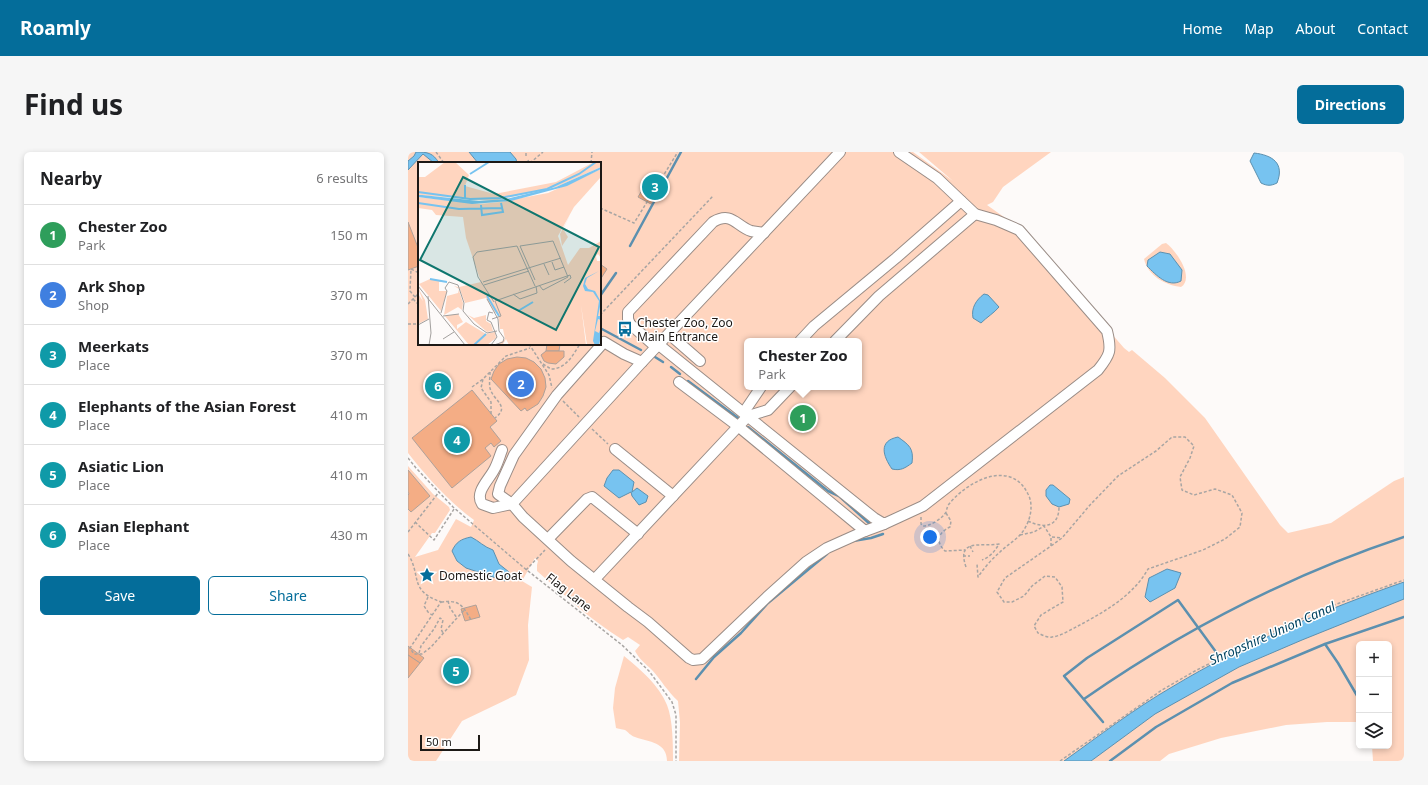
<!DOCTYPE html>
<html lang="en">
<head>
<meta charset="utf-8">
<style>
  :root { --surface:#fff; --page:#f6f6f6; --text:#202124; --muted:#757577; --line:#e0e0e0; --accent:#046d9a }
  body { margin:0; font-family:"Noto Sans",sans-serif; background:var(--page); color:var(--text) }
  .controls { position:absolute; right:12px; bottom:12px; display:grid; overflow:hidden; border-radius:6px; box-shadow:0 2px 6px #0003 }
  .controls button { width:36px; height:36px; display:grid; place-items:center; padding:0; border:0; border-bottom:1px solid var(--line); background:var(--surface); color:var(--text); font:20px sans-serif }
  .scale { position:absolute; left:12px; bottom:10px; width:60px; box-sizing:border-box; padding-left:4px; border:2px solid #1d1916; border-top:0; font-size:11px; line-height:14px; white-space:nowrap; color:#1d1916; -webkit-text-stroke:3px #fff; paint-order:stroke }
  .you { position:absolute; left:522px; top:385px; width:14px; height:14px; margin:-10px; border:3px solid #fff; border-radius:50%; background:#1a73e8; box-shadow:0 0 0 6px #1a73e833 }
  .badge { display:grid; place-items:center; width:26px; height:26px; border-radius:50%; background:var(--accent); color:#fff; font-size:13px; font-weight:700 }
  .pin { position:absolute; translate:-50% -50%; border:2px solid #fff; box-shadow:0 1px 4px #0006 }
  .popup { position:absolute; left:336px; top:186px; width:118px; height:52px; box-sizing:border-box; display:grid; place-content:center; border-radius:6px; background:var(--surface); filter:drop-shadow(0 1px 3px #0005); font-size:13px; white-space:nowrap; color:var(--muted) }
  .popup b { font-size:15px; color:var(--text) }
  .popup::after { content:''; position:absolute; left:50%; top:100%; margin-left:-8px; border:8px solid transparent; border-top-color:var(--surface) }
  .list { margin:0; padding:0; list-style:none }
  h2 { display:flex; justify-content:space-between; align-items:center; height:52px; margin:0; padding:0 16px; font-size:17px }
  h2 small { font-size:13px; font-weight:400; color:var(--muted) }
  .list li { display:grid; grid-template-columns:26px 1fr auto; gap:12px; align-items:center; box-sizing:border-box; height:60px; padding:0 16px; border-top:1px solid var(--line) }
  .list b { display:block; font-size:15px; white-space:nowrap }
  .list p { margin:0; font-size:13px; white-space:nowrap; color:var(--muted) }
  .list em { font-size:13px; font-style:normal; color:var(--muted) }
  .actions { display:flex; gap:8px; padding:12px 16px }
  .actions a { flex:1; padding:9px 0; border:1px solid var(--accent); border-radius:6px; text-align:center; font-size:14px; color:var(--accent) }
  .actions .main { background:var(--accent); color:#fff }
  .icon { flex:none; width:22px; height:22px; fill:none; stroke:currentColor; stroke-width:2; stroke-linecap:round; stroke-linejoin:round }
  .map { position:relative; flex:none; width:996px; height:609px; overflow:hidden; border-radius:6px }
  header { display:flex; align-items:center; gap:24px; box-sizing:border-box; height:56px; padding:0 20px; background:var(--accent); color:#fff }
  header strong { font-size:19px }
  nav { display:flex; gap:22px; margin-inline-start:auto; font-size:14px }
  .intro { display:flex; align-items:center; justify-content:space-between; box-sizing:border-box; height:96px; padding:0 24px }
  h1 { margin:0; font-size:28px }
  .button { padding:10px 18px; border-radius:6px; background:var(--accent); color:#fff; font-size:14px; font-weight:700 }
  main { display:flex; gap:24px; padding:0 24px }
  aside { flex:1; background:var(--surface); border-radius:6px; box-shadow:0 2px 6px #0003 }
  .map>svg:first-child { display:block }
</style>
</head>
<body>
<header>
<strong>Roamly</strong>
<nav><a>Home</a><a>Map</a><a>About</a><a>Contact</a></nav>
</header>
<div class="intro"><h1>Find us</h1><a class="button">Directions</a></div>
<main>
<aside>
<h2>Nearby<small>6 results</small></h2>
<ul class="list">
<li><span class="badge" style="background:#2e9e5b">1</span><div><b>Chester Zoo</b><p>Park</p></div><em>150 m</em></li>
<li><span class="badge" style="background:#3f7fe0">2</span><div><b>Ark Shop</b><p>Shop</p></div><em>370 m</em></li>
<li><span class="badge" style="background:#0f9aa8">3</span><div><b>Meerkats</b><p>Place</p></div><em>370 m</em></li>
<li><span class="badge" style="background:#0f9aa8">4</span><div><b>Elephants of the Asian Forest</b><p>Place</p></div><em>410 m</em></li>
<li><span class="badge" style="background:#0f9aa8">5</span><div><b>Asiatic Lion</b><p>Place</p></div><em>410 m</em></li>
<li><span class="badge" style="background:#0f9aa8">6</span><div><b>Asian Elephant</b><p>Place</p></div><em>430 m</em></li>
</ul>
<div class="actions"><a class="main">Save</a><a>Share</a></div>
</aside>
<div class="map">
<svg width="996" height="609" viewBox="0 0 996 609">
  <rect width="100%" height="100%" fill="#fdfaf9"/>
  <g fill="#ffd5bf" fill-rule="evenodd">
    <path d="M0,0H505L545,29L511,0H643L595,35L585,50L579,53L613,77L716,196L721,200L724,198L757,226L797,266L872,373L880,381L923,371L986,329L996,325V430C966,441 935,452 905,464C857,484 808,508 764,535C726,557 691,584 656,609H271L272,571L270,549C260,540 253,528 244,518C238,512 231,507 227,499L232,493L220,485L215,488C184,469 156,443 129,419V413L130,409L127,406L114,429L124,435L120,473L121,508L108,543L54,569L28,609H0V314L25,342L41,355L42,358L27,381H24L7,405L30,398L48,367L63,375L66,368C41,350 19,325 0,301ZM11,11H192V192H11ZM339,189H451V235H339Z"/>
    <path d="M758,91C768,98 787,126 773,135C757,133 740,124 736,107L754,92Z"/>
    <path d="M996,447V609H965L964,594H981V492H951V570H919L878,573L813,586L761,602L752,609H683C704,593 725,577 747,562C823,512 912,479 996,447Z"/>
    <path d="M216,504C233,518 251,533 259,553C265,568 265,593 265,609H259C259,590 241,590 227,585C223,584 220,580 217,578C214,577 210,577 208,576L205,556L207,536Z"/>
  </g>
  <g fill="#77c3f0" stroke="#5c90af">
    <path d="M8,0C20,0 25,1 31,11H26L15,2L0,18V9L6,4Z"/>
    <path d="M61,0H102L108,7L109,11H70Z"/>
    <path d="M846,1C864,3 877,11 869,31C863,34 859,34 853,31L842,9Z"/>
    <path d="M752,100L762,102L774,118L773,129C760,136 748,123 739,114L740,108Z"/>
    <path d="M576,142L580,143L591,155C586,161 579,165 573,171L565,166C563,156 568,148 576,142Z"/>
    <path d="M490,285C501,293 506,296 504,311C497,316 493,319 484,317C475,304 470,289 490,285Z"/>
    <path d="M205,318H211L226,330L224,340L229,336L240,344L238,350L231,353L224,344L223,340L211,346L196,334L199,326Z"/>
    <path d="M642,333H645L662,347L661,352L651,355L644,352L638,344V338Z"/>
    <path d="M63,385C71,389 76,395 85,398L91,412L101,420L100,426L97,429L58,416L49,409L44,399C48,390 53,387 63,385Z"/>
    <path d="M759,417L773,421L767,436L742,450L737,445L741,426Z"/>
    <path d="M996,430V447L894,488L831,515L747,562L683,609H656C691,584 726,557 764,535C837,491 916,458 996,430Z"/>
  </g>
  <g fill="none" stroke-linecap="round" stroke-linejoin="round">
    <g stroke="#5c90af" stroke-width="2.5">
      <path d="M222,94L273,0"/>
      <path d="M192,144L208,121"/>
      <path d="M192,176L233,198"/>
      <path d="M247,205L255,210"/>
      <path d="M263,215L272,222"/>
      <path d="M280,229L330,266"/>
      <path d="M340,275L420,339L431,344L463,373"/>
      <path d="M445,389L463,386L475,382"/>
      <path d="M917,492L930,511L951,547"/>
      <path d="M288,527L306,505L333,481L360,451L419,402"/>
      <path d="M676,547C775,478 882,423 996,385"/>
      <path d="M695,570L656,524L679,506L770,448L808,500"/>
      <path d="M702,609L748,575L824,531L917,492L996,465"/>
    </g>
  </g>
  <g fill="#f4ad85" stroke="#aea19a">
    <path d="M247,23L255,28L244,45L247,46L243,52L230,45L233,40L240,43L247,31L244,29Z"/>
    <path d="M0,70L11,98V114L0,118Z"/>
    <path d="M192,112L199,117L192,128Z"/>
    <path d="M139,192H152L151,199H138Z"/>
    <path d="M138,199H156V205L148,212L140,211L136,209L133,203Z"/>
    <path d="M109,205L118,206L126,210L133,217L137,226L138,235L135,244L130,252L119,259L117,256L113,259L83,227L86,219L91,212L99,207Z"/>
    <path d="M64,238L89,269L82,275L93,289L86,295L83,291L77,296L83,304L44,336L4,286Z"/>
    <path d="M0,318L22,344L3,360L0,357V343L1,342L0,340Z"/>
    <path d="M68,453L72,465L57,469L53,457Z"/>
    <path d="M0,494L16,506L12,511L0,503Z"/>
    <path d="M0,503L12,511L0,526Z"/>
  </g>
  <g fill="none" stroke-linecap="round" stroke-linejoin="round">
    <g stroke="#9a8d87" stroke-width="12">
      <g id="minor">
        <path d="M261,182L292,209"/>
        <path d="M392,189L406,174L488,106L553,49"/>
        <path d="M427,189L471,144L567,62"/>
        <path d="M251,193L466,366L476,372L515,354L690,218C702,203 704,199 699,179L611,78L588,68L567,62L529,26L491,0"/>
        <path d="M248,195L222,172L220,167V160L305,70C324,59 328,74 343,79C348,80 352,80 356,81"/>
        <path d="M234,210L216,202L196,190L149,243L106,303L92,334L90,342L104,352L115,365L163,409L220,455L240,470L281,506L285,508L294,507L359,445L398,410L419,396L457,379"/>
        <path d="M271,230L331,275L457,379L476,372"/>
        <path d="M336,260L353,235"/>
        <path d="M207,297L265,344"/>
        <path d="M94,298C92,303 90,310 87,316C82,327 66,340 74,352L85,356L104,352L234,210L432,0"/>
        <path d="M140,387L179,347L184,345L230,382"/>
        <path d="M187,427L340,264L360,258L382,235"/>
      </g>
    </g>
    <g stroke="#a8a5a3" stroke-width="1.5" stroke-dasharray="3 2" stroke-linecap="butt">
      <path d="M28,0L36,11"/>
      <path d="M118,4V0"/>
      <path d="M120,8L121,11"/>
      <path d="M122,11L135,0"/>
      <path d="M183,11L184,0"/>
      <path d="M192,56L226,71L268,3L269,0"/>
      <path d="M7,145L2,139L3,117L11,121"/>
      <path d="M5,147L11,153"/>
      <path d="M0,152L11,141"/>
      <path d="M192,163L305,44"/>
      <path d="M0,172H11"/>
      <path d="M121,192L141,223L144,236"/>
      <path d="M135,212L143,217C158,217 165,203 172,192"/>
      <path d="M82,220C82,225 81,231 82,236C85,249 103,254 87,266"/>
      <path d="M64,235L75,227"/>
      <path d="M155,249L171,265"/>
      <path d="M83,262V250L73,236L75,227L98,204L122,196"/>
      <path d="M184,277L200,292"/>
      <path d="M0,306L8,316L45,355L115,415L214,493L241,519L264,550L268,563V609"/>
      <path d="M538,361L543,369L542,375C530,381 527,389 537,399L557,398"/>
      <path d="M513,365V372L515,374C521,375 535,366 538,360C539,357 539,355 541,352C554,336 581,318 602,325C611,328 616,334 620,342C627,355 621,374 611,384C605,390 598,394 592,400C584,407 576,416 570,425L569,412"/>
      <path d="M620,369C636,377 651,375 651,355"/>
      <path d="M7,370L26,388L46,357"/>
      <path d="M0,380L31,340"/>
      <path d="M612,383L626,380L636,374L643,385V394L597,426L589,440L596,450H604L616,444L624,434L637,424L647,425L654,435L655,450L633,463L626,474L630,481C634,483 640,486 644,485C653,484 662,478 670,474C696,460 725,444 740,417L795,398L817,387L832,375L834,361L824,343L807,337L786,343L774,338L772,325L782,306L786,294L777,285H764L748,299L710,324L682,353L654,386L643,394"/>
      <path d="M644,385L654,386"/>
      <path d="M562,394L565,400"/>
      <path d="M0,402C14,424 0,438 33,450L2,496L6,502H14L23,495L57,457"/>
      <path d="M555,404H562"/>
      <path d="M558,415C548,386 573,395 591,392C587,399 582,405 574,408"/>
      <path d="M118,418L137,398"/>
      <path d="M20,445L16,454L20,460L24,463"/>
      <path d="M40,449L42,456L49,466"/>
      <path d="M33,450C51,448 54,452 63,468"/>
      <path d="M11,501L13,494L26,477L32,466L35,468L33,477L35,481"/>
      <path d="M652,609L754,538L787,519L855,484L891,468L926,453L996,428"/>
    </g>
    <use href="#minor" stroke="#fff" stroke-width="10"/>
  </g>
  <defs>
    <g id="bus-bare" transform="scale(1.2)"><path d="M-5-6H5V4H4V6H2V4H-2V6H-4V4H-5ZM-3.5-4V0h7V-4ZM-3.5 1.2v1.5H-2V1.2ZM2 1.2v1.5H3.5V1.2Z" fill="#046d9a" stroke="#fff" stroke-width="2.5" paint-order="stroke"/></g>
    <g id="sight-bare" transform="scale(1.2)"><path d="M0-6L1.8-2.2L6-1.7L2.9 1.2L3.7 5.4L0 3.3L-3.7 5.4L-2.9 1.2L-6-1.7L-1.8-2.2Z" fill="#046d9a" stroke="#fff" stroke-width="2.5" paint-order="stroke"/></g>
  </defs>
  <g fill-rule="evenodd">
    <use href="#bus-bare" x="217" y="177"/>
    <use href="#sight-bare" x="19" y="423"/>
  </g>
  <g text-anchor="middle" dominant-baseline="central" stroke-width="3" stroke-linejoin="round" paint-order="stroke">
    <g font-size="12" fill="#1d1916" stroke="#fff" text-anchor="start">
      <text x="229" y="170">Chester Zoo, Zoo<tspan x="229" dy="14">Main Entrance</tspan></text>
      <text x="31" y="423">Domestic Goat</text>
    </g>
    <g font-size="12" fill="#1d1916" stroke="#fff">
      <text transform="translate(161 440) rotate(38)">Flag Lane</text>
    </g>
    <g font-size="13" font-style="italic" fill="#004260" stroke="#fff">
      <text transform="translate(864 481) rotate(-24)">Shropshire Union Canal</text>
    </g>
  </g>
  <g transform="translate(10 10)">
    <rect width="183" height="183" fill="#fdfaf9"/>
    <path d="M27,0H37L51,13L47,24L76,32L138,20L176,0H183V5L138,25L75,39L0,33V15H7ZM183,7L182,16L156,45L140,74L150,103L162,86H171L183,79V96L180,92L178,94L179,99H183V183H169L163,143L168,183H91L88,177L85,182L78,183L87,177L85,167H82L80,150L77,151L68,136L47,141L41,125L63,120L48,76L45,55L18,53L14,48L0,46V35L62,42L82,40L130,31ZM152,53L145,67L150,75L144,84L142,72ZM12,117L28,120H21V129H29L23,149L1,122ZM36,124L40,125L45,141L44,148L40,145L26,153L29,134L40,131L41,127ZM0,126L7,138L10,157L0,162V132L5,139ZM40,152L45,160L39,163V167L48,160L68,172L77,170L78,176L69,183H51L27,154ZM50,153L56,156L68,153V159L73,162L75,169L69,170Z" fill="#ffd5bf"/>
    <path d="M183,5V7L149,24L93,39L54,42L0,35V33H4L61,39L88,37L138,25ZM181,109L169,116L167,122L170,127L177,129L183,140L180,154H183V158L180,157L177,169L181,171L183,165V174L181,183H177L175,179L181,139L175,130L167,129L165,124L167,116Z" fill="#77c3f0"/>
    <path fill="none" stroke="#77c3f0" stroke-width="2" d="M52,12L71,0M47,23V36M0,30L52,37L82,36L129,27L161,12L178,0M0,41L41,47L84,46M63,43L64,53L85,50L83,41M12,117L29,120M69,134L81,154M100,149L115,140M56,183L68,172"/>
    <path fill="none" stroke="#a3a09e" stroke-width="1" d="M102,84L135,79L150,115L125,128L121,123M102,84L117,118M134,100L137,108L146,105M126,102L131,113M65,120L143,96M66,123L111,109M0,124L47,183M95,132L102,137L119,131L118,124M10,134L13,171L11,183M69,137L80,157L81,169L86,176L85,180L76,183M77,139L152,113L153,116L146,121M76,140L60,115L55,95L59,90L99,84L117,124M23,151L29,129L27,126L31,120L40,123L46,141L45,149L56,162L69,171L79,169M25,154L41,152M74,157L83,154L77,139M0,163L11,157M25,177L36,170M73,183L79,175L73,160L69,158L71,150L75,151"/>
    <path fill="#0f766e" fill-opacity="0.15" stroke="#0f766e" stroke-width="2" d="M45,15L181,85L138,168L2,98Z"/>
    <rect width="183" height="183" fill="none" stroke="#1d1916" stroke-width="2"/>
  </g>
</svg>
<div class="controls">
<button>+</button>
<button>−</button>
<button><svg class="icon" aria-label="layers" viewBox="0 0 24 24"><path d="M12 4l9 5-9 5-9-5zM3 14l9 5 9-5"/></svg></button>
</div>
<div class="scale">50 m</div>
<div class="you"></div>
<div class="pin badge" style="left:395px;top:266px;background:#2e9e5b">1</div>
<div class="popup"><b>Chester Zoo</b>Park</div>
<div class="pin badge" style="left:113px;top:232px;background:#3f7fe0">2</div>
<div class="pin badge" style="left:247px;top:35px;background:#0f9aa8">3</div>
<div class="pin badge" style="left:49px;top:288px;background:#0f9aa8">4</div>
<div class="pin badge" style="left:48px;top:519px;background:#0f9aa8">5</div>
<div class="pin badge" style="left:30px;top:234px;background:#0f9aa8">6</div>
</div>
</main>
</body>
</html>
